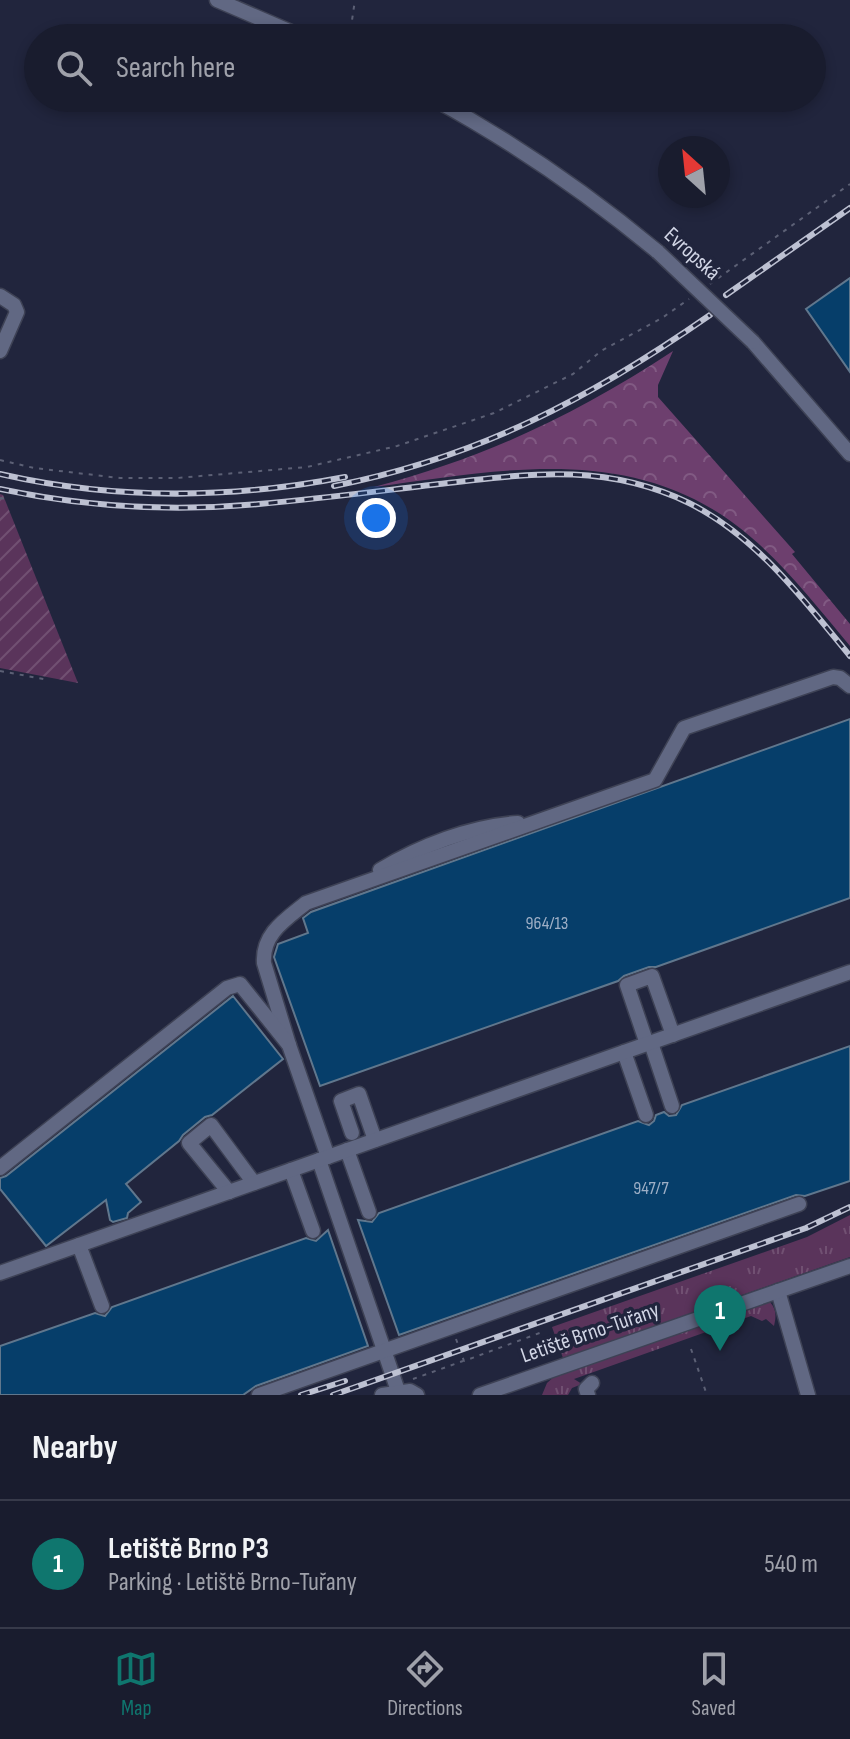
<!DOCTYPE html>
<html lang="en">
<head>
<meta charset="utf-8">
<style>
  :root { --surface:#191c2e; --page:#26293a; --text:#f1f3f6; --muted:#9fa1aa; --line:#373a4a; --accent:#0f766e }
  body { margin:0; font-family:"Sofia Sans Condensed",sans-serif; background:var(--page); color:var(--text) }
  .compass { position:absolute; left:658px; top:136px; width:72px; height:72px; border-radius:50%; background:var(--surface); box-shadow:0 4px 12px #0003; rotate:333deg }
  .you { position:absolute; left:376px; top:518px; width:28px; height:28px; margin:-20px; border:6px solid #fff; border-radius:50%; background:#1a73e8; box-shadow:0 0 0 12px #1a73e833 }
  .badge { display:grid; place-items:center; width:52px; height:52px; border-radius:50%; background:var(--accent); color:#fff; font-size:26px; font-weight:700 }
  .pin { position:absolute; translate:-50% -66px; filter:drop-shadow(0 2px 4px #0008) }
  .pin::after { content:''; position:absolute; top:42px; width:28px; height:24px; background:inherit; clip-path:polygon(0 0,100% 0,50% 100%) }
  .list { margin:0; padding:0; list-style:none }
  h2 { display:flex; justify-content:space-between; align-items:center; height:104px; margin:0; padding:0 32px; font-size:34px }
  h2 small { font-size:26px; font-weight:400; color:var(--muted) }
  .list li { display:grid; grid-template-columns:52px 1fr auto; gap:24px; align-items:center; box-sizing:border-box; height:128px; padding:0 32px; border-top:2px solid var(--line) }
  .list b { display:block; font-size:30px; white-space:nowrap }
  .list p { margin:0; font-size:26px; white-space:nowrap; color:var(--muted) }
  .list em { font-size:26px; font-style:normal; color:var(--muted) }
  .icon { flex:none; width:44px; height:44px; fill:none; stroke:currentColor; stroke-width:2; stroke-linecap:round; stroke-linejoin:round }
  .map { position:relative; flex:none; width:850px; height:1395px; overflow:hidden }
  .search { position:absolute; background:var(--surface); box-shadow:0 4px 12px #0003; left:24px; right:24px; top:24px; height:88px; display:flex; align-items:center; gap:20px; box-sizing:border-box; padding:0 28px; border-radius:44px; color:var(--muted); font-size:30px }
  .sheet { height:232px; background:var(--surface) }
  nav { display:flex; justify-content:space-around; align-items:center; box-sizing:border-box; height:112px; border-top:2px solid var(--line); background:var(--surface); font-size:22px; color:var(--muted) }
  nav a { display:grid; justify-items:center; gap:4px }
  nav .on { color:var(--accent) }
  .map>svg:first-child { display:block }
</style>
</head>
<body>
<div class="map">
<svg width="850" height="1395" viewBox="0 0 850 1395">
  <defs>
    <pattern id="grass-tufts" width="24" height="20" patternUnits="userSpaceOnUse" patternTransform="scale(2)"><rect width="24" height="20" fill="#5a345b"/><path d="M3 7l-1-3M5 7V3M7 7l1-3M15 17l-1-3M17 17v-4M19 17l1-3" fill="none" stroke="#715072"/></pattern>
    <pattern id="forest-crowns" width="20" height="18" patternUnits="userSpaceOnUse" patternTransform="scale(2)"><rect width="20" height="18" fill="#6d3f6e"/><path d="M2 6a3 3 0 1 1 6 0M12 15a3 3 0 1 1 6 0" fill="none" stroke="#815a83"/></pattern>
    <pattern id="garden-furrows" width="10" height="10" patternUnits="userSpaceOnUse" patternTransform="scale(2)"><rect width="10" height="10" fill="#5a345b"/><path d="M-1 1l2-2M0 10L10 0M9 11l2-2" fill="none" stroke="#715072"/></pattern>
  </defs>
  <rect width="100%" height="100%" fill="#21253d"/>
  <g fill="url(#grass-tufts)">
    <path d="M850,1215V1257L563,1358L552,1327L807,1237Z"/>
    <path d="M764,1302H770C777,1310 776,1317 774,1326L766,1319L762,1321L751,1316L574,1379L582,1384L572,1388L568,1395H542L547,1383L556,1375Z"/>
  </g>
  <path fill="url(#forest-crowns)" d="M673,351L658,385V397L795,552L792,554L850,624V646C819,609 789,570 752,538C641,441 506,469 374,487C487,457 575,415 673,351Z"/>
  <path fill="url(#garden-furrows)" d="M0,494L3,495L78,683L0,668Z"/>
  <g fill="#063e6a" stroke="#60778d" stroke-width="2">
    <path d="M850,278V372L806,309Z"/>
    <path d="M850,719V898L656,967H649L624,976L618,981L320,1086L274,957L278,944L308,933L303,918L311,912Z"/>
    <path d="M233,996L283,1059L212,1115L205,1117L183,1135L179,1141L126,1184L141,1202L128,1213L127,1218L113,1222L110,1220L106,1200L46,1246L0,1189V1178L6,1176Z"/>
    <path d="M850,1046V1181L805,1196L796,1195L399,1335L358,1220L372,1222L379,1213L638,1121L649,1125L654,1121L656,1115L664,1112L669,1116L676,1115L682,1105Z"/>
    <path d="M328,1230L368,1346L256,1386L243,1395H0V1346L95,1313L105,1316L112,1307L306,1238L316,1241Z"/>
  </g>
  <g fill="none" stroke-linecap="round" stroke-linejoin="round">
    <g stroke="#3e4255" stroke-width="17">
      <g id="minor">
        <path d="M217,0L305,38"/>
        <path d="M432,98C513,142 587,193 658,252"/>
        <path d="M0,296L14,305L17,312L0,351"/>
        <path d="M753,342L850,454"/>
        <path d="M380,870C420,846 471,826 518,823"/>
        <path d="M651,1043L672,1106"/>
        <path d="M647,1044L627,985L652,976L673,1035"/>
        <path d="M289,1045L264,963C262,934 285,920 306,903L655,780L684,728L833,677L840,678L850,686"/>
        <path d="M624,1052L646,1115"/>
        <path d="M352,1133L341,1101L359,1094L375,1140"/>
        <path d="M347,1150L369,1212"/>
        <path d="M319,1160L398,1391"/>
        <path d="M0,1168L227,988L240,984L289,1045L328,1157"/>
        <path d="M291,1170L313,1231"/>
        <path d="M229,1192L189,1143L211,1125L254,1183"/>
        <path d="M79,1245L102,1306"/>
        <path d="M0,1273L850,972"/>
        <path d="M778,1291L808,1395"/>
        <path d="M259,1395L799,1204"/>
        <path d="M382,1395L410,1391L417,1395"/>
        <path d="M480,1395L850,1266"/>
        <path d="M588,1395L586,1389L592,1383"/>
      </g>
    </g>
    <g stroke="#5c6075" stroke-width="2" stroke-dasharray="4 6" stroke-linecap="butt">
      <path d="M345,38L351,27L355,0"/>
      <path d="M710,284L850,184"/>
      <path d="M0,460L34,468L120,478H177L307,467L397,446L494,413L573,374L601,351L662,318L689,299"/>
      <path d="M0,498L9,500"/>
      <path d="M0,671L49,680"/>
      <path d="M456,1339L464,1361L545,1331"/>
      <path d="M691,1349L707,1395"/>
      <path d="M413,1379L463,1361"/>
    </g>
    <use href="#minor" stroke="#616883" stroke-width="14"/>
    <g stroke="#bdc1d2" stroke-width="6">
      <g id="rail">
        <path d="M726,295L850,208"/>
        <path d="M0,474C114,500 231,499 345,477"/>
        <path d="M334,486C479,457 589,399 710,315"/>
        <path d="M0,489C85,507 172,512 259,504C319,499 379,491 439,484C528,474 604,462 689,503C757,537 802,598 850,656"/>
        <path d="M301,1395L345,1381"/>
        <path d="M333,1395L806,1228L850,1207"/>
      </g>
    </g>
    <use href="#rail" stroke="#21253d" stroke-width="3" stroke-dasharray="9" stroke-linecap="butt"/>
    <g stroke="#3e4255" stroke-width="17" stroke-linecap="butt">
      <path id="minor-bridge" d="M658,252L753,342"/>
    </g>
    <use href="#minor-bridge" stroke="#616883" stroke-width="14"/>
  </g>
  <g text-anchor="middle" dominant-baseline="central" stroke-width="7" stroke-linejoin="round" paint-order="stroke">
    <g font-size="18" fill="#9eafc6">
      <text x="547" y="923">964/13</text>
      <text x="651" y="1188">947/7</text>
    </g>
    <g font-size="22" fill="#d1d5e5" stroke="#21253d">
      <text transform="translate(692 254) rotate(42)">Evropská</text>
      <text transform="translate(590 1333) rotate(-19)">Letiště Brno-Tuřany</text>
    </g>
  </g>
</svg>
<svg class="compass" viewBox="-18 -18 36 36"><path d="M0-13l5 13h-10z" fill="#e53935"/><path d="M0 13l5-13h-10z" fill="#9fa1aa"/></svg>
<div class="you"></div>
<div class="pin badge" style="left:720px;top:1351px">1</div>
<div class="search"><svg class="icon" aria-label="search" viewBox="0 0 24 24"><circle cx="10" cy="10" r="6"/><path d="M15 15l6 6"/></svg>Search here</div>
</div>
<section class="sheet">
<h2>Nearby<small></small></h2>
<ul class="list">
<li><span class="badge">1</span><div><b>Letiště Brno P3</b><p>Parking · Letiště Brno-Tuřany</p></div><em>540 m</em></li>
</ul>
</section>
<nav>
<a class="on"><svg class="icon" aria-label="map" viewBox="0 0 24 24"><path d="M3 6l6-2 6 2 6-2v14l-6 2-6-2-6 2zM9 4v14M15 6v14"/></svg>Map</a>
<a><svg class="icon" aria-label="directions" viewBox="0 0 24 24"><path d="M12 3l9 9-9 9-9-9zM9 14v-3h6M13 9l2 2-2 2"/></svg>Directions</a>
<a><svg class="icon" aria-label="saved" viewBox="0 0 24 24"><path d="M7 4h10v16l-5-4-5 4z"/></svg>Saved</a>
</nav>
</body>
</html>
